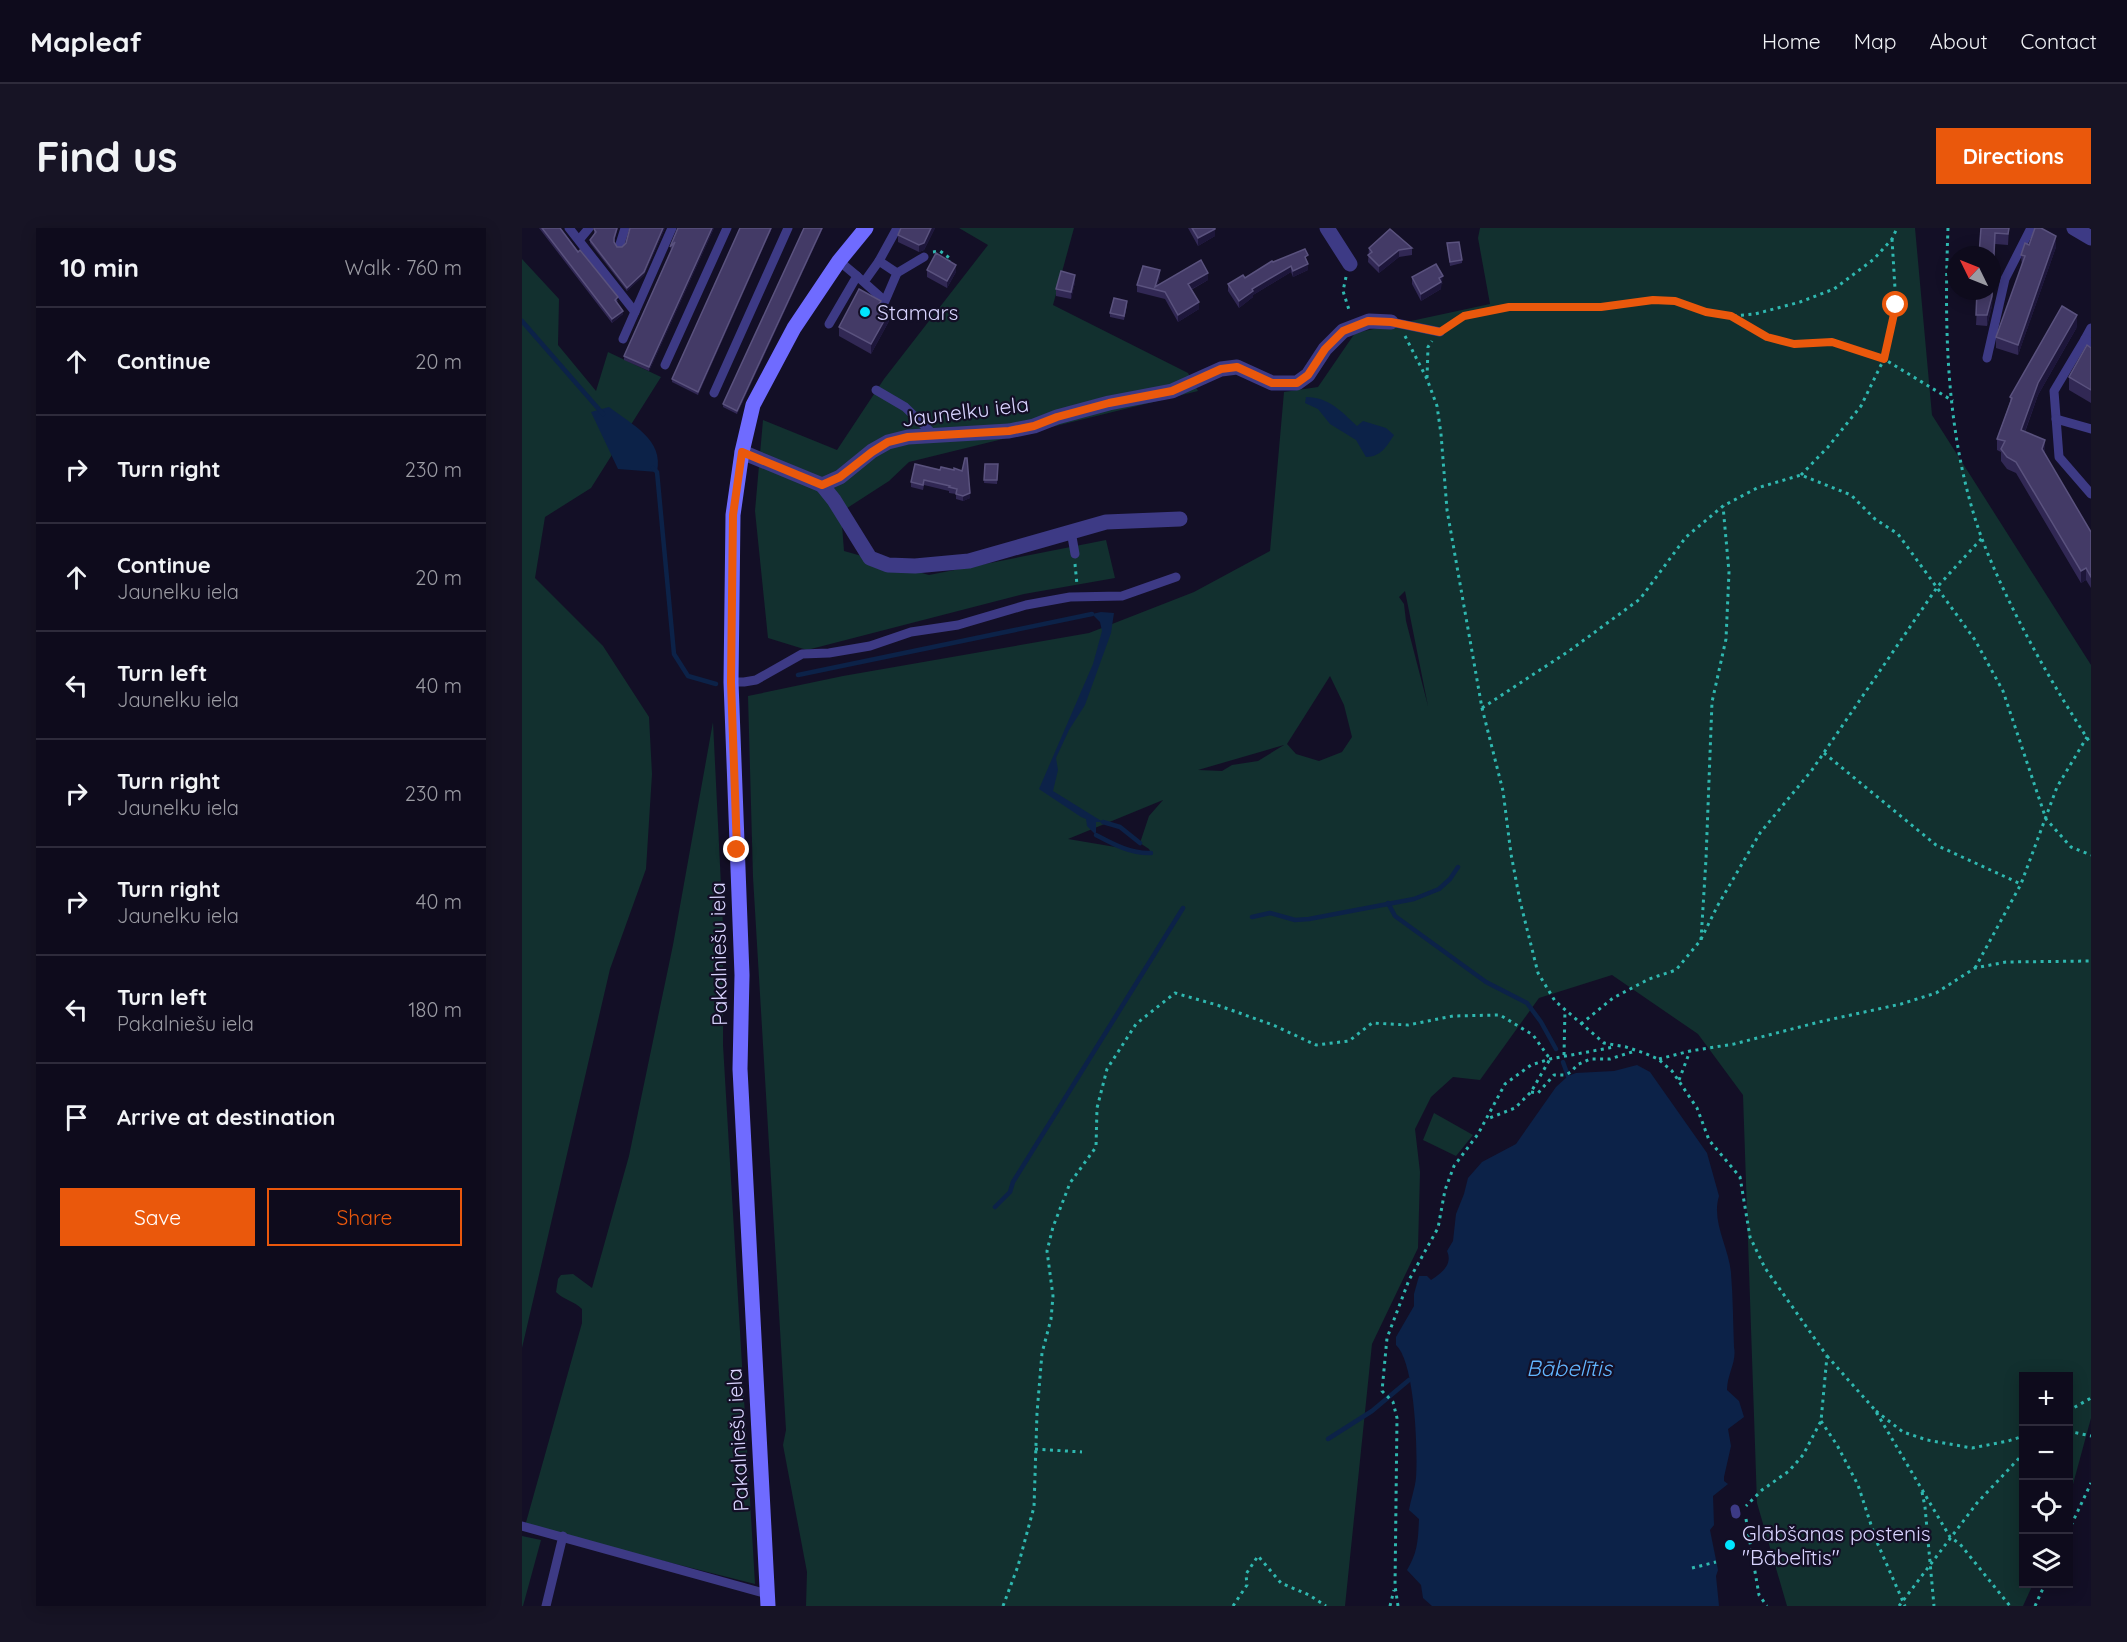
<!DOCTYPE html>
<html lang="en">
<head>
<meta charset="utf-8">
<style>
  :root { --surface:#0e0b1c; --page:#171425; --text:#f1f3f6; --muted:#9b9ba3; --line:#2e2b3b; --accent:#ea580c }
  body { margin:0; font-family:Quicksand,sans-serif; background:var(--page); color:var(--text) }
  .controls { position:absolute; right:18px; bottom:18px; display:grid; overflow:hidden; border-radius:0px; box-shadow:0 3px 15px #0003 }
  .controls button { width:54px; height:54px; display:grid; place-items:center; padding:0; border:0; border-bottom:2px solid var(--line); background:var(--surface); color:var(--text); font:30px sans-serif }
  .compass { position:absolute; left:1425px; top:18px; width:54px; height:54px; border-radius:50%; background:var(--surface); box-shadow:0 3px 15px #0003; rotate:313deg }
  .stop { position:absolute; width:18px; height:18px; margin:-14px; border:4px solid #ea580c; border-radius:50%; background:#fff }
  .stop.end { background:#ea580c; border-color:#fff; box-shadow:0 2px 6px #0008 }
  .list { margin:0; padding:0; list-style:none }
  h2 { display:flex; justify-content:space-between; align-items:center; height:78px; margin:0; padding:0 24px; font-size:26px }
  h2 small { font-size:20px; font-weight:400; color:var(--muted) }
  .list li { display:grid; grid-template-columns:39px 1fr auto; gap:18px; align-items:center; box-sizing:border-box; height:108px; padding:0 24px; border-top:2px solid var(--line) }
  .list b { display:block; font-size:22px; white-space:nowrap }
  .list p { margin:0; font-size:20px; white-space:nowrap; color:var(--muted) }
  .list em { font-size:20px; font-style:normal; color:var(--muted) }
  .actions { display:flex; gap:12px; padding:18px 24px }
  .actions a { flex:1; padding:14px 0; border:2px solid var(--accent); border-radius:0px; text-align:center; font-size:21px; color:var(--accent) }
  .actions .main { background:var(--accent); color:#fff }
  .icon { flex:none; width:33px; height:33px; fill:none; stroke:currentColor; stroke-width:2; stroke-linecap:round; stroke-linejoin:round }
  .map { position:relative; flex:none; width:1569px; height:1378px; overflow:hidden; border-radius:0px }
  header { display:flex; align-items:center; gap:36px; box-sizing:border-box; height:84px; padding:0 30px; background:var(--surface); border-bottom:2px solid var(--line) }
  header strong { font-size:28px }
  nav { display:flex; gap:33px; margin-inline-start:auto; font-size:21px }
  .intro { display:flex; align-items:center; justify-content:space-between; box-sizing:border-box; height:144px; padding:0 36px }
  h1 { margin:0; font-size:42px }
  .button { padding:15px 27px; border-radius:0px; background:var(--accent); color:#fff; font-size:21px; font-weight:700 }
  main { display:flex; gap:36px; padding:0 36px }
  aside { flex:1; background:var(--surface); border-radius:0px; box-shadow:0 3px 15px #0003 }
  .map>svg:first-child { display:block }
</style>
</head>
<body>
<header>
<strong>Mapleaf</strong>
<nav><a>Home</a><a>Map</a><a>About</a><a>Contact</a></nav>
</header>
<div class="intro"><h1>Find us</h1><a class="button">Directions</a></div>
<main>
<aside>
<h2>10 min<small>Walk · 760 m</small></h2>
<ul class="list">
<li><svg class="icon" aria-label="ahead" viewBox="0 0 24 24"><path d="M12 20V5M6 11l6-6 6 6"/></svg><div><b>Continue</b></div><em>20 m</em></li>
<li><svg class="icon" aria-label="right" viewBox="0 0 24 24"><path d="M7 20v-9h11M14 6l5 5-5 5"/></svg><div><b>Turn right</b></div><em>230 m</em></li>
<li><svg class="icon" aria-label="ahead" viewBox="0 0 24 24"><path d="M12 20V5M6 11l6-6 6 6"/></svg><div><b>Continue</b><p>Jaunelku iela</p></div><em>20 m</em></li>
<li><svg class="icon" aria-label="left" viewBox="0 0 24 24"><path d="M17 20v-9H6M10 6l-5 5 5 5"/></svg><div><b>Turn left</b><p>Jaunelku iela</p></div><em>40 m</em></li>
<li><svg class="icon" aria-label="right" viewBox="0 0 24 24"><path d="M7 20v-9h11M14 6l5 5-5 5"/></svg><div><b>Turn right</b><p>Jaunelku iela</p></div><em>230 m</em></li>
<li><svg class="icon" aria-label="right" viewBox="0 0 24 24"><path d="M7 20v-9h11M14 6l5 5-5 5"/></svg><div><b>Turn right</b><p>Jaunelku iela</p></div><em>40 m</em></li>
<li><svg class="icon" aria-label="left" viewBox="0 0 24 24"><path d="M17 20v-9H6M10 6l-5 5 5 5"/></svg><div><b>Turn left</b><p>Pakalniešu iela</p></div><em>180 m</em></li>
<li><svg class="icon" aria-label="arrive" viewBox="0 0 24 24"><path d="M6 21V4h12l-3 4 3 4H6"/></svg><div><b>Arrive at destination</b></div></li>
</ul>
<div class="actions"><a class="main">Save</a><a>Share</a></div>
</aside>
<div class="map">
<svg width="1569" height="1378" viewBox="0 0 1569 1378">
  <rect width="100%" height="100%" fill="#130f26"/>
  <g fill="#12302f" fill-rule="evenodd">
    <path d="M437,0H552L531,77L666,145L676,163L387,234L367,253L319,284L322,323L407,347L584,312L593,350L502,366L285,422L246,410L233,283L241,192L315,222L362,151L466,17Z"/>
    <path d="M958,0H1393L1410,187L1569,437V1190L1547,1271L1546,1148H1502V1356H1511L1501,1378H1265L1235,1275L1221,867L1176,806L1090,747L1017,770L958,852L931,849L909,869L893,901L898,944L896,1020L850,1116L823,1378H284L285,1344L261,1217L264,1202L231,649L226,468L321,448L567,405L672,364L748,323L762,164L796,159L833,105L968,76L956,10ZM883,363L906,478L884,393L882,376L877,369ZM808,448L822,477L830,509L820,524L797,533L774,526L765,516ZM762,517L736,533L710,537L700,543L676,542ZM641,572L627,588L618,615L627,621L629,625L546,611Z"/>
    <path d="M0,31L37,71L36,117L74,163L86,124L139,149L69,260L23,289L13,350L81,418L127,489L130,546L124,641L88,741L0,1120Z"/>
    <path d="M191,494L201,698V817L233,1356L3,1298L60,1095V1081C52,1073 42,1072 34,1064L36,1051L39,1047L51,1046L70,1060L107,928L151,717Z"/>
    <path d="M912,885L951,907L934,928L901,912Z"/>
    <path d="M0,1308L19,1312L1,1378H0Z"/>
  </g>
  <g fill="#0c2248">
    <path d="M784,169C807,169 820,184 835,198L841,193L864,200L872,207C865,218 859,229 844,229L834,212L808,196L796,181L783,175Z"/>
    <path d="M87,179C110,197 142,211 135,244L96,241L69,184Z"/>
    <path d="M579,384L592,385L589,405L563,477L547,502L534,530L536,542L531,563L581,594H574V607L565,598L564,591L559,589L517,561L571,436L580,403L578,394L570,386Z"/>
    <path d="M1115,837L1128,844L1185,925L1197,968C1189,994 1207,1019 1209,1045C1211,1069 1211,1095 1212,1119C1215,1134 1205,1146 1205,1162L1217,1173L1222,1189L1206,1201L1209,1218L1202,1249V1253L1206,1256L1191,1268L1192,1297L1188,1302L1196,1342L1194,1348L1197,1378H910L901,1370L899,1357L885,1342C896,1324 896,1312 897,1291L887,1282C889,1271 893,1260 894,1250C896,1223 893,1134 874,1117V1109L892,1078V1066L897,1048H905L909,1052C920,1045 931,1036 925,1023L931,1013L934,986L942,966L946,950L960,934L994,916L1034,859L1046,848L1054,845L1092,843Z"/>
  </g>
  <g fill="none" stroke-linecap="round" stroke-linejoin="round">
    <g stroke="#0c2248" stroke-width="4.5">
      <path d="M0,93L81,186"/>
      <path d="M131,240L135,244L152,426L166,448L194,456"/>
      <path d="M276,447L570,386"/>
      <path d="M581,594L598,599L618,615"/>
      <path d="M574,607C591,616 609,626 629,625"/>
      <path d="M866,675L873,688L964,754L1005,775L1019,794L1034,821"/>
      <path d="M730,689L748,685L773,692L787,691L892,671L917,661L928,651L936,639"/>
      <path d="M1041,834L1046,848"/>
      <path d="M473,979L488,964L491,954L661,680"/>
      <path d="M806,1211L850,1183L887,1152"/>
    </g>
    <g stroke="#2fb8b0" stroke-width="3" stroke-dasharray="3 4.5" stroke-linecap="butt">
      <path d="M1426,0C1422,103 1424,212 1460,311C1486,379 1529,455 1569,516"/>
      <path d="M411,24L418,23L429,31L426,35"/>
      <path d="M824,49L821,63L828,85"/>
      <path d="M1211,89L1245,109L1272,116L1310,114L1362,131L1431,173"/>
      <path d="M926,99L942,88L987,79H1079L1131,72L1153,73L1184,84L1209,88L1233,86L1278,74L1312,61L1352,31L1370,11L1375,0"/>
      <path d="M883,108L905,151L915,178L919,206L925,282L960,480L981,563L989,626L998,673L1016,745L1033,773L1082,815L1104,819L1122,825L1136,831L1150,843L1175,880L1187,912L1218,949L1228,1009L1243,1040L1305,1128L1299,1193L1281,1227L1267,1243L1240,1262L1224,1278"/>
      <path d="M905,150L906,119L910,113"/>
      <path d="M1279,247L1306,219L1339,178L1362,131L1374,77L1370,11"/>
      <path d="M553,336L555,357"/>
      <path d="M960,480L1047,423L1118,371L1164,309L1201,278L1235,260L1279,247L1329,267L1353,291L1376,306L1453,412L1481,463L1524,591L1549,619L1569,627"/>
      <path d="M1302,525L1414,617L1499,656"/>
      <path d="M1179,712L1184,631L1190,474L1204,411L1207,344L1201,278"/>
      <path d="M1453,740L1499,656L1535,559L1565,509"/>
      <path d="M1059,796L1091,770L1127,751L1154,742L1178,713L1196,677L1238,605L1290,542L1416,358L1460,310"/>
      <path d="M1042,827L1043,782"/>
      <path d="M1137,831L1168,823L1212,816L1297,794L1379,776L1414,765L1453,740L1484,734L1569,733"/>
      <path d="M1157,852L1168,823"/>
      <path d="M1009,864L1016,865L1032,847H1043L1049,844L1055,837L1068,831H1088L1113,823"/>
      <path d="M1305,1128L1353,1182L1428,1309L1438,1316L1488,1378"/>
      <path d="M1354,1183L1381,1204L1405,1212L1450,1220L1486,1213L1502,1208"/>
      <path d="M1546,1183L1569,1170"/>
      <path d="M1299,1193L1315,1217L1336,1257L1354,1312L1383,1378"/>
      <path d="M1546,1203L1569,1208"/>
      <path d="M513,1221L560,1224"/>
      <path d="M1400,1264L1403,1279L1412,1378"/>
      <path d="M1224,1291L1237,1367L1245,1378"/>
      <path d="M1546,1304L1569,1255"/>
      <path d="M1170,1340L1194,1334"/>
      <path d="M481,1378L496,1338L512,1279L515,1185L520,1125L529,1091L531,1068L525,1023L531,999L548,955L574,919L575,880L585,841L614,796L653,765L695,777L751,797L794,817L827,813L850,795L886,797L931,788L978,787L1011,807L1028,831L1009,864L993,880L965,891"/>
      <path d="M711,1378L725,1357L724,1346L736,1328L759,1355L787,1367L804,1378"/>
      <path d="M868,1378L872,1362"/>
      <path d="M876,1378L873,1358L875,1190L871,1174L860,1163L865,1110L887,1052L916,1000L923,962L932,938L956,906L983,856L1009,837L1028,831L1092,819"/>
      <path d="M1377,1378L1455,1275L1502,1225"/>
      <path d="M1513,1378L1523,1356"/>
    </g>
    <g stroke="#3d3a85" stroke-width="9">
      <path d="M47,0L113,84"/>
      <path d="M57,12L67,0"/>
      <path d="M98,16L103,0"/>
      <path d="M357,33L374,2"/>
      <path d="M375,45L402,29"/>
      <path d="M335,48L363,73L375,45L357,33L342,54"/>
      <path d="M869,94L918,104"/>
      <path d="M307,96L335,48L317,33"/>
      <path d="M101,111L150,0"/>
      <path d="M1563,111L1569,100"/>
      <path d="M1569,115L1563,111L1532,163L1537,229L1569,266"/>
      <path d="M1465,130L1483,51L1509,0"/>
      <path d="M143,137L205,0"/>
      <path d="M354,162L383,179L413,208"/>
      <path d="M192,165L266,0"/>
      <path d="M1534,191L1569,201"/>
      <path d="M549,303L553,326"/>
      <path d="M209,454H222L234,452L280,426L307,425L348,418L389,404L436,397L504,377L548,369L600,368L654,349"/>
      <path d="M1213,1281L1214,1286"/>
      <path d="M0,1298L245,1366"/>
      <path d="M24,1378L41,1308"/>
    </g>
    <g stroke="#3d3a85" stroke-width="15">
      <path d="M805,0L828,36"/>
      <path d="M1552,0L1569,10"/>
      <path d="M220,224L300,257L318,249L350,223L366,214L386,209L487,203L512,198L535,189L587,175L650,163L699,141L715,139L750,155H775L786,147L803,121L821,103L847,93L869,94"/>
      <path d="M300,257L312,272L348,330L366,337L393,338L447,333L584,294L658,291"/>
    </g>
    <path stroke="#6f6bff" stroke-width="15" d="M246,1378L218,841L220,747L209,454L211,287L220,224L231,177L272,100L317,33L344,0"/>
  </g>
  <g fill="#312854">
    <path d="M17,0H38L96,73L94,74L101,86L90,95Z"/>
    <path d="M96,0L92,14L95,19H100L104,15L108,0H143L122,47L105,63L68,15V12L73,6L72,5V1Z"/>
    <path d="M156,0H192L127,143L102,132V128L150,20L148,22Z"/>
    <path d="M218,0H250L176,167L150,154V151Z"/>
    <path d="M282,0H301L215,186L201,179V176Z"/>
    <path d="M413,0L402,22L397,24L376,14V7Z"/>
    <path d="M666,0H693V8L676,18Z"/>
    <path d="M1459,0H1487L1486,17L1473,16L1470,78L1465,98L1454,97Z"/>
    <path d="M925,15L940,32V35L928,38Z"/>
    <path d="M1507,17L1534,19L1496,127L1474,120V109L1500,38L1499,27Z"/>
    <path d="M847,20H890V27L877,29L857,45L846,34Z"/>
    <path d="M786,33L785,34L786,42L771,49L769,44L731,67V69L717,80L706,63V56L723,50L751,34Z"/>
    <path d="M405,42L434,44L425,60L405,49Z"/>
    <path d="M638,49L635,58L686,52L669,62L677,81L656,94L643,71L615,64V57Z"/>
    <path d="M890,49L921,55L919,56V61L899,73L890,56Z"/>
    <path d="M553,54L549,71L534,68V61Z"/>
    <path d="M605,77L602,92L588,89V85Z"/>
    <path d="M359,79L367,93L349,126L317,108V99Z"/>
    <path d="M1555,99L1516,167L1503,204L1523,224V226L1569,304V360L1564,352L1559,355L1494,245L1485,241L1479,233V224L1475,222V211L1488,174V169Z"/>
    <path d="M1569,120V175L1547,162V149Z"/>
    <path d="M463,236H476L475,256L462,255Z"/>
    <path d="M418,242L448,270L441,273L434,271V266L427,265V263L402,257L401,262L389,259V254Z"/>
  </g>
  <g fill="#1d163a">
    <path d="M141,0H143L122,47L105,63V60Z"/>
    <path d="M190,0H192L127,143V139Z"/>
    <path d="M249,0H250L176,167V164Z"/>
    <path d="M300,0H301L215,186V183Z"/>
    <path d="M409,0H413L402,22L397,24V17Z"/>
    <path d="M693,1V8L676,18V10Z"/>
    <path d="M1473,5L1470,78L1465,98V87Z"/>
    <path d="M1534,8V19L1496,127V117Z"/>
    <path d="M877,22V29L857,45V38Z"/>
    <path d="M786,36V42L771,49V43Z"/>
    <path d="M434,37V44L425,60V53Z"/>
    <path d="M769,38V44L731,67V69L717,80V73L730,61Z"/>
    <path d="M638,42V49L634,62L633,59Z"/>
    <path d="M686,45V52L666,63V56Z"/>
    <path d="M553,47V54L549,71V64Z"/>
    <path d="M921,48L919,61L899,73V66L917,50Z"/>
    <path d="M677,74V81L656,94V87Z"/>
    <path d="M101,83V86L90,95V91Z"/>
    <path d="M367,84V93L349,126V116Z"/>
    <path d="M1555,87V99L1516,167L1499,214V202L1516,155Z"/>
    <path d="M1523,212V224L1520,233V221Z"/>
    <path d="M448,265V270L441,273V268Z"/>
    <path d="M1564,340V352L1559,355V343Z"/>
  </g>
  <g fill="#433a66" stroke="#5a527e" stroke-width="1.5">
    <path d="M20,0H38L56,24L58,22L96,69L93,72L101,83L90,91Z"/>
    <path d="M72,0H95L92,10V14L95,19H100L104,15L108,0H141L122,44L105,60L68,12L74,4L72,1Z"/>
    <path d="M156,0H190L127,139L102,128L153,14L148,19Z"/>
    <path d="M218,0H249L176,164L150,151Z"/>
    <path d="M282,0H300L215,183L201,176Z"/>
    <path d="M379,0H409L402,15L397,17L376,7Z"/>
    <path d="M670,0H693V1L676,10Z"/>
    <path d="M1459,0H1487L1486,6L1473,5L1470,68L1465,87H1454L1455,63H1470V27H1457Z"/>
    <path d="M1513,0H1519L1534,8L1496,117L1474,109L1503,28L1499,27L1503,15L1507,17Z"/>
    <path d="M868,1L890,20L877,22L857,38L846,27L850,24L847,20Z"/>
    <path d="M937,14L940,32L928,34L925,15Z"/>
    <path d="M783,21L786,27L783,29L786,36L771,43L769,38L730,61L731,63L717,73L706,56L721,47L723,50L750,33L751,34Z"/>
    <path d="M414,25L434,37L425,53L405,42Z"/>
    <path d="M679,32L686,45L666,56L677,74L656,87L643,64L615,57L621,38L638,42L633,59Z"/>
    <path d="M914,36L921,48L917,50L919,54L899,66L890,49Z"/>
    <path d="M539,43L553,47L549,64L534,61Z"/>
    <path d="M337,61L359,73L356,78L367,84L349,116L317,99Z"/>
    <path d="M592,70L605,73L602,88L588,85Z"/>
    <path d="M1540,78L1555,87L1516,155L1499,202L1523,212L1520,221L1569,304V349L1564,340L1559,343L1494,234L1485,229L1479,221L1483,213L1475,211L1490,170L1488,169Z"/>
    <path d="M1565,117L1569,120V162L1547,149Z"/>
    <path d="M443,230H445L448,265L441,268L434,266L435,261L427,259L428,258L402,252L401,257L389,254L393,236L418,242L419,239L432,242V240L440,243Z"/>
    <path d="M463,236H476L475,252H462Z"/>
  </g>
  <g fill="none" stroke-linecap="round" stroke-linejoin="round">
    <path stroke="#ea580c" stroke-width="8" d="M215,622L209,454L211,287L220,224L300,257L318,249L350,224L366,214L386,209L487,203L512,198L535,189L587,175L650,163L699,141L715,139L750,155H775L786,147L803,121L821,103L846,93L869,94L918,104L942,88L987,79H1079L1131,72L1153,73L1184,84L1209,88L1245,109L1272,116L1310,114L1362,131L1374,77"/>
  </g>
  <g fill="#00e5ff" stroke="#130f26" stroke-width="2">
    <circle cx="343" cy="84" r="6"/>
    <circle cx="1208" cy="1317" r="6"/>
  </g>
  <g text-anchor="middle" dominant-baseline="central" stroke-width="4.5" stroke-linejoin="round" paint-order="stroke">
    <g font-size="21" fill="#d9d4ff" stroke="#130f26" text-anchor="start">
      <text x="355" y="84">Stamars</text>
      <text x="1220" y="1305">Glābšanas postenis<tspan x="1220" dy="24">"Bābelītis"</tspan></text>
    </g>
    <g font-size="21" fill="#d9d4ff" stroke="#130f26">
      <text transform="translate(443 183) rotate(-7)">Jaunelku iela</text>
      <text transform="translate(196 726) rotate(-91)">Pakalniešu iela</text>
      <text transform="translate(215 1212) rotate(-93)">Pakalniešu iela</text>
    </g>
    <g font-size="22" font-style="italic" fill="#62b6ff" stroke="#130f26">
      <text x="1047" y="1140">Bābelītis</text>
    </g>
  </g>
</svg>
<div class="controls">
<button>+</button>
<button>−</button>
<button><svg class="icon" aria-label="locate" viewBox="0 0 24 24"><circle cx="12" cy="12" r="6"/><path d="M12 2v4M12 18v4M2 12h4M18 12h4"/></svg></button>
<button><svg class="icon" aria-label="layers" viewBox="0 0 24 24"><path d="M12 4l9 5-9 5-9-5zM3 14l9 5 9-5"/></svg></button>
</div>
<svg class="compass" viewBox="-18 -18 36 36"><path d="M0-13l5 13h-10z" fill="#e53935"/><path d="M0 13l5-13h-10z" fill="#9b9ba3"/></svg>
<div class="stop" style="left:1374px;top:77px"></div>
<div class="stop end" style="left:215px;top:622px"></div>
</div>
</main>
</body>
</html>
